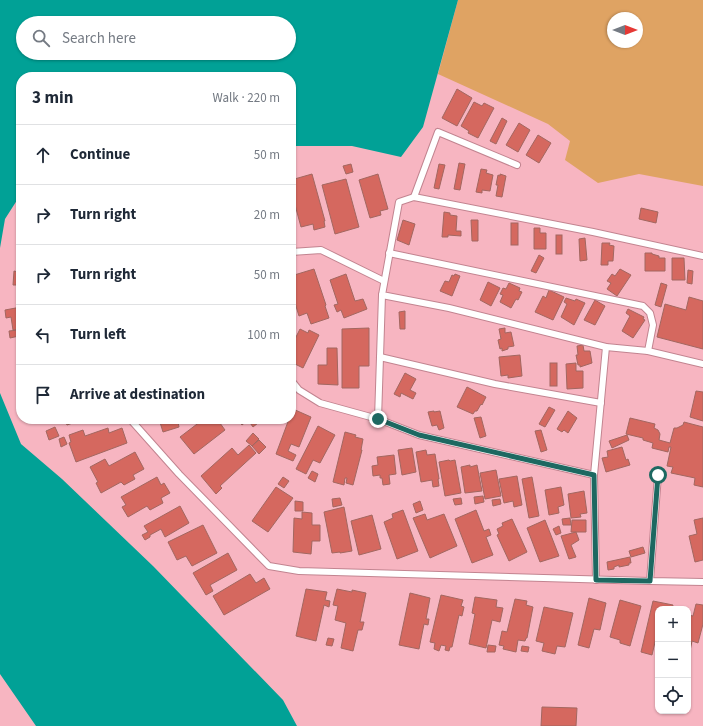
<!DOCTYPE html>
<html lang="en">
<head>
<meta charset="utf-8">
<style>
  :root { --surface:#fff; --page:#f6f6f7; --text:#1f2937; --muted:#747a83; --line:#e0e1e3 }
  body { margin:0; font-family:"Source Sans 3",sans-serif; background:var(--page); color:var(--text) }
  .controls { position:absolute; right:12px; bottom:12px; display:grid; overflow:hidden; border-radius:8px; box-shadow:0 1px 3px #0004 }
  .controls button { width:36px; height:36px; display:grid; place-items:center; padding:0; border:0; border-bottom:1px solid var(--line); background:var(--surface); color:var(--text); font:20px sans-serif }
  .compass { position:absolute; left:607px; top:12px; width:36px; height:36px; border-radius:50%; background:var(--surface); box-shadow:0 1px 3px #0004; rotate:90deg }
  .stop { position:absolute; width:12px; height:12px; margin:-9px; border:3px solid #1d6861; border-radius:50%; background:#fff }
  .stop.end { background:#1d6861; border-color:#fff; box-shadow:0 1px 4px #0008 }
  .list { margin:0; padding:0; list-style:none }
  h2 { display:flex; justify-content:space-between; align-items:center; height:52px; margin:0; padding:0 16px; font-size:17px }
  h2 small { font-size:13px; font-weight:400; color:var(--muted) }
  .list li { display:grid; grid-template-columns:26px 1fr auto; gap:12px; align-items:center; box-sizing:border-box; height:60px; padding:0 16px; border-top:1px solid var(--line) }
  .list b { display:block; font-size:15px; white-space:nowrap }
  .list em { font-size:13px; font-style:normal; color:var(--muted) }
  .icon { flex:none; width:22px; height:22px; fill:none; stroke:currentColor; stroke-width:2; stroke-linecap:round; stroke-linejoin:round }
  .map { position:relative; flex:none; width:703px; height:726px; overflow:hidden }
  .search { position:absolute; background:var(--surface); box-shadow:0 1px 3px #0004; left:16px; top:16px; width:280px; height:44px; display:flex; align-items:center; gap:10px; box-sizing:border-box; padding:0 14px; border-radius:22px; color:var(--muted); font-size:15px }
  .panel { position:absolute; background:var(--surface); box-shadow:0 1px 3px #0004; left:16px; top:72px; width:280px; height:352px; border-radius:16px }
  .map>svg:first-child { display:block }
</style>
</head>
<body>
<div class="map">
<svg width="703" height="726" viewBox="0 0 703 726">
  <rect width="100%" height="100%" fill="#f7b5c1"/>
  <path fill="#dfa363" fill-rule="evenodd" d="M458,0H703V186L639,174L598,183L565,160L570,141L548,124L438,74ZM613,18H637V42H613Z"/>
  <g fill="#01a196" fill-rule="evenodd">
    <path d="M0,0H458L423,127L401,157L352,146H291V77H21V194L5,219L0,248ZM23,23H289V53H23Z"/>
    <path d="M0,393L21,444L62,479L153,566L283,700L297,726H36L0,674Z"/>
  </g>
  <g fill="#d5685f" stroke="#a26760">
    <path d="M457,89L472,98L457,126L442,118Z"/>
    <path d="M474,102L482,106L484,103L494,108L478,138L468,133L469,131L461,126Z"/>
    <path d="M502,118L507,121L496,144L490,141Z"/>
    <path d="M519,123L530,130L518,152L506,145Z"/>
    <path d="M538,135L551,143L539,163L526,155Z"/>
    <path d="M459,163L465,164L460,190L454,189Z"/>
    <path d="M351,164L353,172L346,174L343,166Z"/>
    <path d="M439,164L445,165L439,189L434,188Z"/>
    <path d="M481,169L487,170L486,173L493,175L490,191L482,190V193L476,192Z"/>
    <path d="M312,174L325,221H324L325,227L314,230L313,224L301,227L291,190V180Z"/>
    <path d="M378,174L388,209L380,211L381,215L370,218L359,180Z"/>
    <path d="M500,174L506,176L502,197L496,196L498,185H496L498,175L500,176Z"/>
    <path d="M346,179L359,227L335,234L322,185Z"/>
    <path d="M641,208L658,212L656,223L639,219Z"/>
    <path d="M444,212L450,213V215L457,216L456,231H461V236L448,235V237H442Z"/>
    <path d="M403,220L415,224L409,245L397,240Z"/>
    <path d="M471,220H478V241H472Z"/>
    <rect x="511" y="223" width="7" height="22"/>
    <path d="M534,228H540V233H546V249H534Z"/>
    <rect x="556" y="235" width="6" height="19"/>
    <path d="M585,238L587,260L580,261L579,239Z"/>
    <path d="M602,243H610L609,245L614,246L613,261H608V265H601Z"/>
    <path d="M645,253H652V254L659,256V258H665V271H645Z"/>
    <path d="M539,255L544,258L536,273L531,271Z"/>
    <path d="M672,258H684L685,280H672Z"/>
    <path d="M18,265H21V285H13L14,271L18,272Z"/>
    <path d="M314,269L326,305L325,306L329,318L311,324L307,313L299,316L291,290V276Z"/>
    <path d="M620,269L631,275L617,296L607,289L611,283L607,281L612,274L615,276Z"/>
    <path d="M688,270L693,271L692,284L687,283Z"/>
    <path d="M346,274L355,301L363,299L367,309L344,318L341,310L337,312L334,305L338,304L330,280Z"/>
    <path d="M455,274L460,276L452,296L440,291L445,281L449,282L452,275L454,276Z"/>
    <path d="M488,282L500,288L491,306L480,300Z"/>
    <path d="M509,283L520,288L519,291L522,292L518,300L516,299L511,308L500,302L503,295L500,294L503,288L506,289Z"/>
    <path d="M661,283L667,285L661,307L655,305Z"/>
    <path d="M549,290L564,297L553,320L535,312L543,296L546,298Z"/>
    <path d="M689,297L703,301V349L657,337L665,304L686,310Z"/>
    <path d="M566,298L575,301L576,299L585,303L574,325L561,317L567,304L564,302Z"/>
    <path d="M595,300L605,306L595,325L584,320Z"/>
    <path d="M21,307V329L13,330L11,317L6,318L5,310Z"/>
    <path d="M628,309L644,317L643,319L645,320L633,338L622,331L630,316L626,313Z"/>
    <path d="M405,311V329H400L399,312Z"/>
    <path d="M369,328V366H359V388H342V329Z"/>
    <path d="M505,328V333L511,332L514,346L508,347V349L502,351V348L500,349L498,340L501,339L499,329Z"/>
    <path d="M300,329L308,333L309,330L319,335L303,368L291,362V347Z"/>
    <path d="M18,330L19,336L10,338L9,331Z"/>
    <path d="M583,345L584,351H590L592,363L580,367V365H578L576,355H578L577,346Z"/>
    <path d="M327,348H337L338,385L318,384V365H327Z"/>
    <path d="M520,355L522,376L508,378V375L501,376L499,357Z"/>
    <rect x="550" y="363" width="7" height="23"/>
    <path d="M576,363V371H583V388L567,389L566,364Z"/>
    <path d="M405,373L416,379L410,390L416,393L413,399L401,393L400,397L394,394Z"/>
    <path d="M467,387L486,397L482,405L481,404L477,411H475L473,414L457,407Z"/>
    <path d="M696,391L703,392V421L690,417Z"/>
    <path d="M549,407L555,410L545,427L539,424Z"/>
    <path d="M293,409L311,417L299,447L291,444L288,451L296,455L293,461L276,454L289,419H291Z"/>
    <path d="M434,411V412L440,411L444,428L439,430L437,425L432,426L428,412Z"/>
    <path d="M568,411L577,418L568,433L564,430L562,432L557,429Z"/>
    <path d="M481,417L486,436L480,438L474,418Z"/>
    <path d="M630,418L655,424L654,428L658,430L660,434L659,440L670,443L674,428H677L683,425L684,422L703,427V487L694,485L695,478L671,473L673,467L667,466L671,447H669L668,452L652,448L653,443L643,440V438L626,434Z"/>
    <path d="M64,419H84L67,425Z"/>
    <path d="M159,419H185L178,422L179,427L163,432Z"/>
    <path d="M206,419H217L225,430L194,454L180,437L201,421L202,422Z"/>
    <path d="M237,419H263L253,427L248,420L242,425Z"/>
    <path d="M318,426L335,435L320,463L313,460L306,474L296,469Z"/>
    <path d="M55,427L59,436L49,440L46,431Z"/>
    <path d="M108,428L109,433L122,428L127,443L76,462L69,443L71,442L69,435L83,430L85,436Z"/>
    <path d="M541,430L547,450L541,452L535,431Z"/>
    <path d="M345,432L356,435L355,437L363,439L361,450H362L353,485L346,483L347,478H345L344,485L333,482Z"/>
    <path d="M253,433L259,439L252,446L246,441Z"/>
    <path d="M627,435L629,440L612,448L609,441Z"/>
    <path d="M64,437L67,444L61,447L59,439Z"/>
    <path d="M259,440L266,447L259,454L252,446Z"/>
    <path d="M249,445L256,453L220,486L222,488L216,494L201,476L232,448L238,455Z"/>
    <path d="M622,447L626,460L628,459L630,465L606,472L602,458L608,457L607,451Z"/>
    <path d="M412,448L416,472L402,475L398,450Z"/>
    <path d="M426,450L427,455L435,454L439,479H438L439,486L433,487L432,480L421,482L416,452Z"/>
    <path d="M135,452L144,469L133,475L135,479L124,485L121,482L101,493L96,483L98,482L90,467L105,459L109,466Z"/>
    <path d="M394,455L396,474L389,475L390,484L383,485L382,478H380V475L373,476L372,466L378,465L377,457Z"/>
    <path d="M449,460L450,461L455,460L461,493L445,496L439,462Z"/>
    <path d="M470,465V467L477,465L482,491L465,493L461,467Z"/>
    <path d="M496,470L501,496L485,499L480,473Z"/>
    <path d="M312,471L318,474L315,482L308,478Z"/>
    <path d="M517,476L522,505L514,507L513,501L504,503L499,479Z"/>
    <path d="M157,477L161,485L164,483L170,493L161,498L163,503L150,510L147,506L128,517L122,507L126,505L121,497Z"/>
    <path d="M283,477L289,481L284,488L278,484Z"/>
    <path d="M532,477L539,516L529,518L522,479Z"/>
    <path d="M276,487L293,498L268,532L252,521Z"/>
    <path d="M561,487L564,505L558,507L559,513L549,515L545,490Z"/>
    <path d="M584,491L587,513L580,514L581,517L571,518L568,494Z"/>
    <path d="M483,496L484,502L475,504L474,497Z"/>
    <path d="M340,498L342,505L333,507L332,499Z"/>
    <path d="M461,498L462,504L455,505L453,499Z"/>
    <path d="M500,499L501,504L493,506L492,500Z"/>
    <path d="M295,501L303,502V511H295Z"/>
    <path d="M420,501L423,510L416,513L413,504Z"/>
    <path d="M180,506L189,523L165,537L161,529L150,535V537L145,540L142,535L148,532L144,526Z"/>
    <path d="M344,507L352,551L340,553V552L332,553L324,512Z"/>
    <path d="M403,510L418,551L397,559L384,522L393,518L392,514Z"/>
    <path d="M476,510L484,531L489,529L491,535L486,537L493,555L472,563L455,519Z"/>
    <path d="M302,512L312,513V525H320V541H312L311,554L293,552L294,518L302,519Z"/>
    <path d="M425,514L427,520L444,514L457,546L430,558L413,518Z"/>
    <path d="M372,515L381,549L359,555L351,521Z"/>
    <path d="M570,518L571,525H563L562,519Z"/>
    <path d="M703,518V560L695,562L689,536L697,534L694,520Z"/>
    <path d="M512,519L527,552L509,561L497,535L499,534L497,529L503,526L502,523Z"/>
    <path d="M545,520L559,556L540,562L527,528Z"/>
    <path d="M572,520H586V532H571Z"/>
    <path d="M203,525L217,553L192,566L186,556L177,560L168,542Z"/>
    <path d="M559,526L561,533L556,535L553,529Z"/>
    <path d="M576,532L579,540L571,545L576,557L569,559L561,536Z"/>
    <path d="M643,547L645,553L631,557L629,551Z"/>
    <path d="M228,553L237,570L210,585L213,591L206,595L193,573Z"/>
    <path d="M630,557L631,563H629V565L619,567V565L614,567V569L608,570L607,562Z"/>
    <path d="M250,574L256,583L264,578L270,589L224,615L213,596Z"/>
    <path d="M306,589L327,592L325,600L330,601L329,607L324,605L316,641L296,636Z"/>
    <path d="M337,589L352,592V590L366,593L360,622H364L362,630H358L353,651L341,648L346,623L335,620L338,606L333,605Z"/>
    <path d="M410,593L430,598L426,619H429L428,625L424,624L419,649L399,645Z"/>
    <path d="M441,595L463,600L461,606L464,607L462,616L459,615L452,647H450L449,651L445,650L446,646L441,645L439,651L434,649L435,643L430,642Z"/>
    <path d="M475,597L497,600L496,607L503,608L500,622L492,620L486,648L469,644L475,614L472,613Z"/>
    <path d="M589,598L606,603L600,630L594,629L589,648L578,645Z"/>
    <path d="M515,599L527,601L526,605L533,607L527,638H526L525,641L518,640L516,652L503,649L504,646L499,645L502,631L507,632Z"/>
    <path d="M620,600L641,606L630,646L620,643V640L610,637Z"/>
    <path d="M653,601L673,605L672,609H658V638H656L652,655L641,652Z"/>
    <path d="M696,604L703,605V624L698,643L692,641L690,651L688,650V615L693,616Z"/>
    <path d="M544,607L573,613L565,647L557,646L555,654L542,651L544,643L536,641Z"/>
    <path d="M328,638L334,639L332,646L326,645Z"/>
    <path d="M488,645L496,646L495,652H487Z"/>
    <path d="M522,646L529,647L528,652L521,651Z"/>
    <path d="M542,707L577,708L576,726H541Z"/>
  </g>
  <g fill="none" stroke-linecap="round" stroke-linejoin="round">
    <g stroke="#c28490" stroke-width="8">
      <g id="lane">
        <path d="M414,197L438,132L517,165"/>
        <path d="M291,252L321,250L384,281"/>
        <path d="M389,253L643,306L650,313L653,325L648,351"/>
        <path d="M703,256L593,232L414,197L399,202L382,295L449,308L606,347L648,351L703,364"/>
        <path d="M382,295L378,419L419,435L594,475L606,347"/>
        <path d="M380,357L495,384L601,403"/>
        <path d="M291,380L299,390L320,403L378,419"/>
        <path d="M130,419L179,474L269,566L299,571L650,581"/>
        <path d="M594,475L596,580"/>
        <path d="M658,475L650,581L703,582"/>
      </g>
    </g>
    <use href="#lane" stroke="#fff" stroke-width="6"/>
  </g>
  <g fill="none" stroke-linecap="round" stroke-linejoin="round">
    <path stroke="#1d6861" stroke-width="5" d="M378,419L419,435L594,475L596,580L650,581L658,475"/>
  </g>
</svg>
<div class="controls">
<button>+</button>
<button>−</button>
<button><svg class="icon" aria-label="locate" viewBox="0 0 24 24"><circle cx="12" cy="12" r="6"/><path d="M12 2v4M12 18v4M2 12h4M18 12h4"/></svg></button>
</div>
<svg class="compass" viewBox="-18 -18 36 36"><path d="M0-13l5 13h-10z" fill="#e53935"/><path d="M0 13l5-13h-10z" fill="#747a83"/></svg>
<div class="stop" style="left:658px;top:475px"></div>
<div class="stop end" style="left:378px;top:419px"></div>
<div class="search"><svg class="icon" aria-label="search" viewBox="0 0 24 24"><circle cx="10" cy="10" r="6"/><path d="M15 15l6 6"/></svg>Search here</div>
<section class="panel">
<h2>3 min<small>Walk · 220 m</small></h2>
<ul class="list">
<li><svg class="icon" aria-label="ahead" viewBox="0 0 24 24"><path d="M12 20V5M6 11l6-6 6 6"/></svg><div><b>Continue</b></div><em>50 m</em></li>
<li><svg class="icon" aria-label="right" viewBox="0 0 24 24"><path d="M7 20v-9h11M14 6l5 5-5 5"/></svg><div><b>Turn right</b></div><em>20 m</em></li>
<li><svg class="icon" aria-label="right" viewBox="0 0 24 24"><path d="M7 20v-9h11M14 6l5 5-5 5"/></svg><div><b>Turn right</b></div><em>50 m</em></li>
<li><svg class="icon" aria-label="left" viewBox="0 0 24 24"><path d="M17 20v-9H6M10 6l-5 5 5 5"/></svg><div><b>Turn left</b></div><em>100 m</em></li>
<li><svg class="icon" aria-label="arrive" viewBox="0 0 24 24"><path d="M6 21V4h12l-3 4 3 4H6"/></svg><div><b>Arrive at destination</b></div></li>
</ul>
</section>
</div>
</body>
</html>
